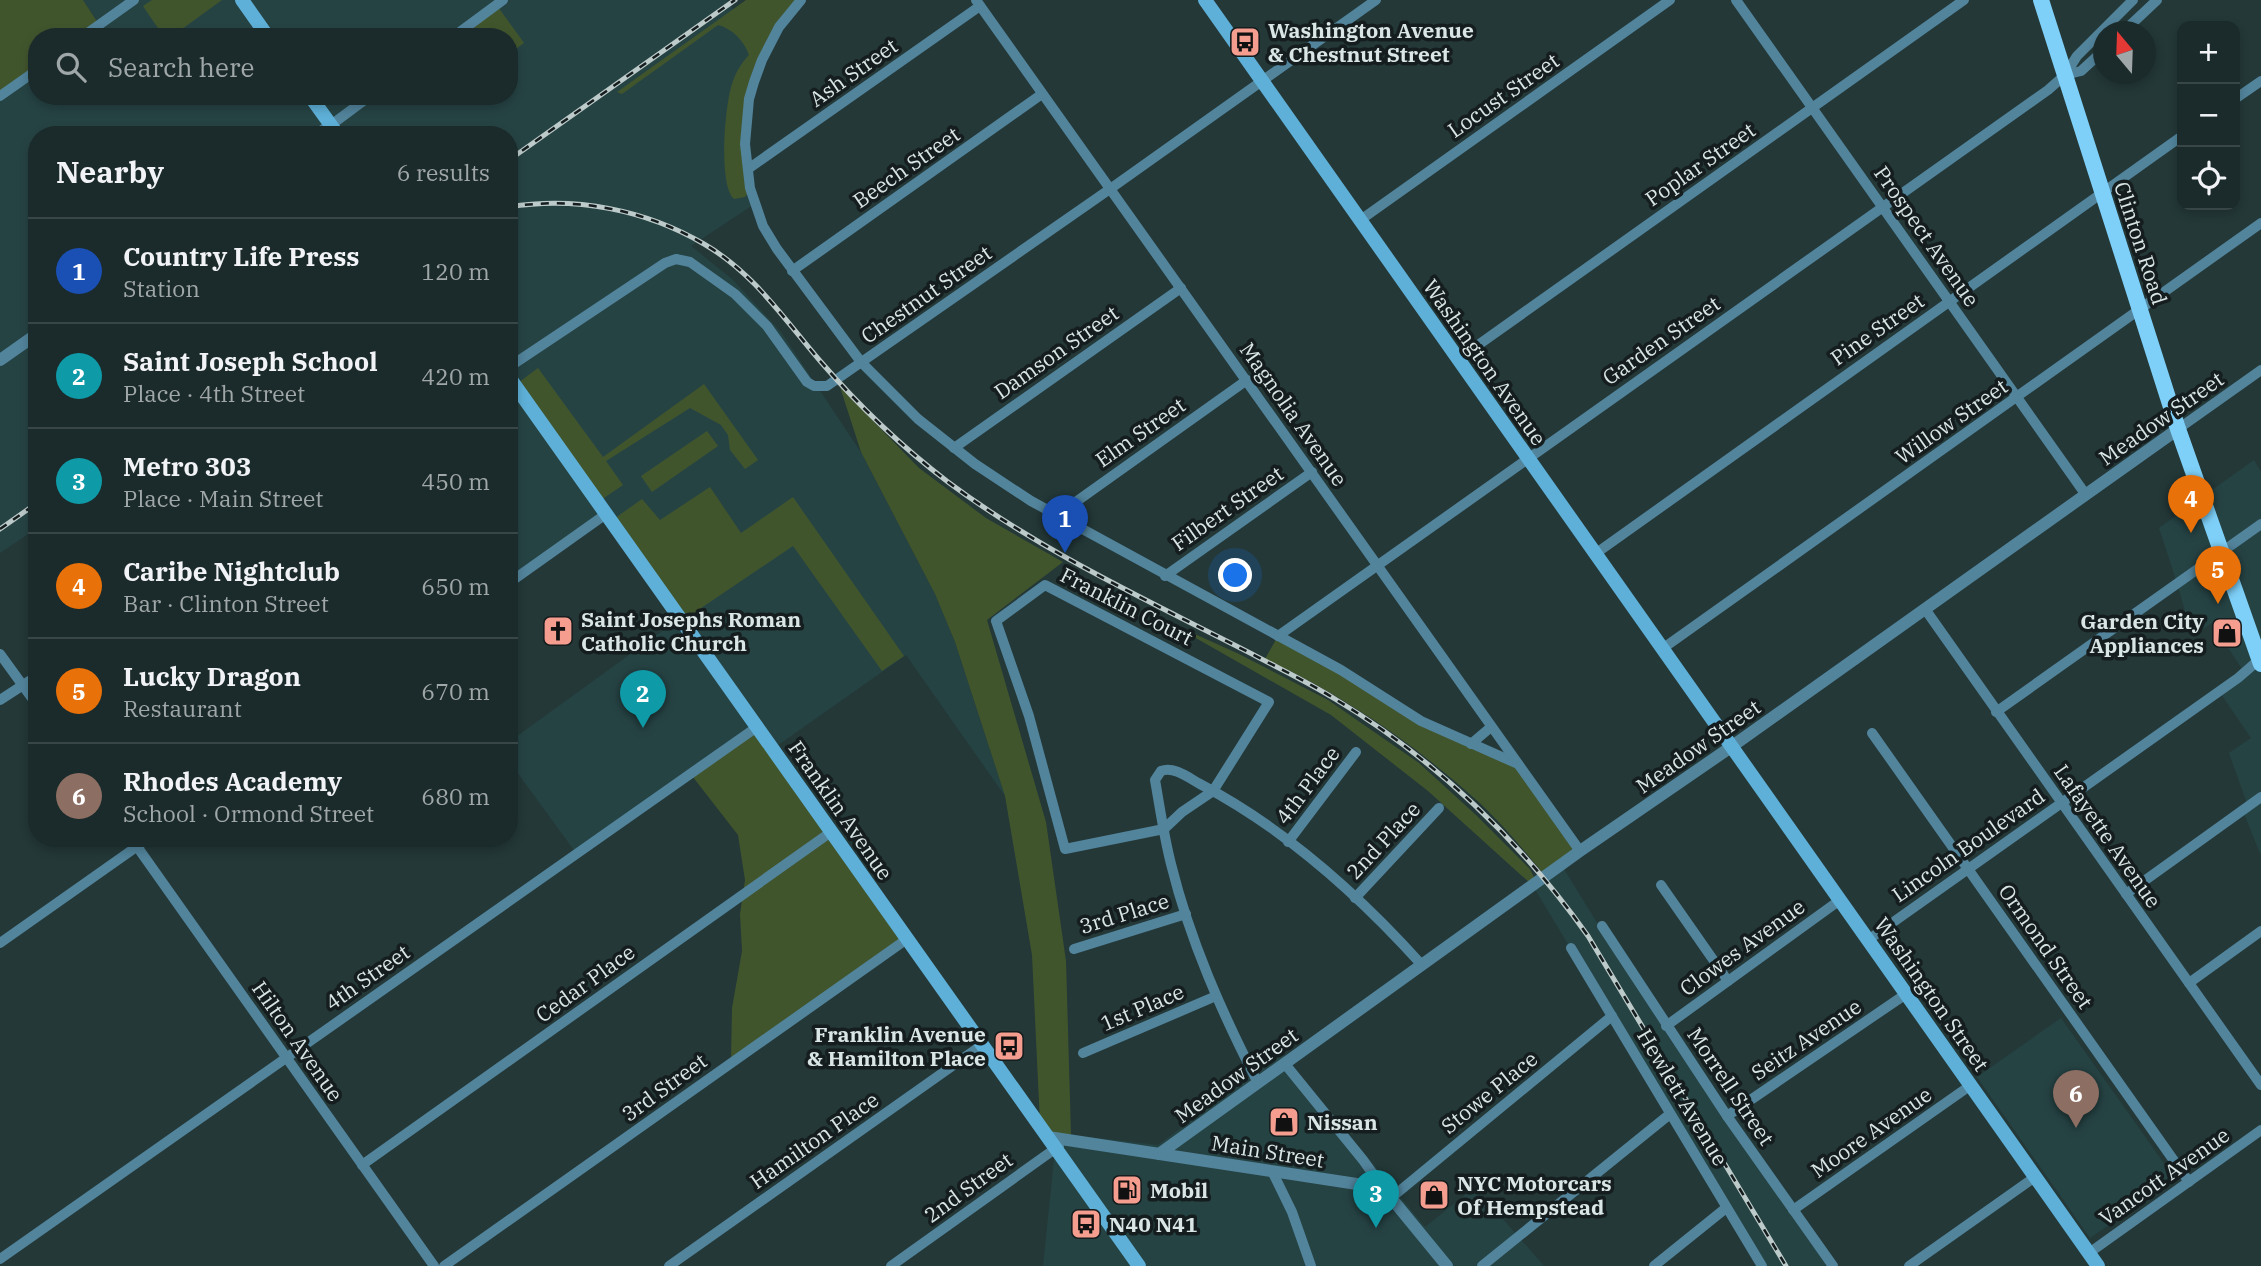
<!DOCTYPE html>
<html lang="en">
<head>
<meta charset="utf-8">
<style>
  :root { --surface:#1b2a2a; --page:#283636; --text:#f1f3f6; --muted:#a0a7a8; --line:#394647; --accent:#f59d8e }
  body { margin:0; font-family:"IBM Plex Serif",serif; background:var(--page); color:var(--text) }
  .controls { position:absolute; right:21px; top:21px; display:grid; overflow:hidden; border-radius:14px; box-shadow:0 4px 10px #0003 }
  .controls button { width:63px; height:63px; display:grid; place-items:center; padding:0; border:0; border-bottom:2px solid var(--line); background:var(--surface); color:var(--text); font:35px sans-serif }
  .compass { position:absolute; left:2093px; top:21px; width:63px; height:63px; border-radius:50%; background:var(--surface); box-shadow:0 4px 10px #0003; rotate:341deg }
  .you { position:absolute; left:1236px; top:576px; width:24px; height:24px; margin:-18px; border:5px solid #fff; border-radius:50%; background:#1a73e8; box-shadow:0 0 0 10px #1a73e833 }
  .badge { display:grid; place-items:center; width:46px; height:46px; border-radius:50%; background:var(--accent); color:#fff; font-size:23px; font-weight:700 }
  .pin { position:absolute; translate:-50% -58px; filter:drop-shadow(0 2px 4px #0008) }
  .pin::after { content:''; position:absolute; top:37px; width:24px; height:21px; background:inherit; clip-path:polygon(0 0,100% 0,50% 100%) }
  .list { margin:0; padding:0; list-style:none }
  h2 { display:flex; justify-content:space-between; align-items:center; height:91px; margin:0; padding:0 28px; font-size:30px }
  h2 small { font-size:23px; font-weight:400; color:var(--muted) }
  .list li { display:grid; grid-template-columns:46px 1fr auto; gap:21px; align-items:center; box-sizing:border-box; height:105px; padding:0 28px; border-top:2px solid var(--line) }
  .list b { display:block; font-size:26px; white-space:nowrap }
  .list p { margin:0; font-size:23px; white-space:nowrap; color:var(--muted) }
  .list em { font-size:23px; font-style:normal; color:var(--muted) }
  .icon { flex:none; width:38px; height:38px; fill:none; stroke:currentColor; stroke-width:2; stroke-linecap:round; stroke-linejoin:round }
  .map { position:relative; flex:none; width:2261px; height:1266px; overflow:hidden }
  .search { position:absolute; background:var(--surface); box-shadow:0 4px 10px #0003; left:28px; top:28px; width:490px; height:77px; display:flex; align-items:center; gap:18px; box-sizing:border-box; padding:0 24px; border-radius:28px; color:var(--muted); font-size:26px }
  .panel { position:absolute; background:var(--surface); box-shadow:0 4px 10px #0003; left:28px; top:126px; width:490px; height:721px; border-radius:28px }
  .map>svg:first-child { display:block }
</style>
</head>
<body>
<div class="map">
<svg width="2261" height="1266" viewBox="0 0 2261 1266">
  <rect width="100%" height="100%" fill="#243838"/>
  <g fill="#264344">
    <path d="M83,0H727L764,57L753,87L746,149L756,203L691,246L732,279L781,332L862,454L935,594L955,642L1005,796L906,655L774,748L757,724L576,853L509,761V742L680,618L606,517L509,585V135H37V528L0,553V97L37,71V96H509V37H85L100,25Z"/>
    <path d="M2254,460L2261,472V856L2243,811L2248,806L2229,753L2251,738L2219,691L2244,672L2212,623L2192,636L2177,583L2159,528Z"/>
    <path d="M1562,866L1643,997L1714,1103L1833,1266H1762L1533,886Z"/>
    <path d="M2061,1018L2175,1179L2090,1238L1977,1077Z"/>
    <path d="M1282,1053L1425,1227L1475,1187L1544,1266H1043L1055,1150L1071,1135L1158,1145Z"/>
  </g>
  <g fill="#41552d">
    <path d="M0,0H83L100,26L85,37H37V71L0,97Z"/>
    <path d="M152,0H222L171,37H164L143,6Z"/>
    <path d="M746,0H802L764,57L748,120L751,189L745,197L734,199C718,185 725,104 732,84C735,74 741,63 749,55C744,41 733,29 718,25L622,94L617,92Z"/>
    <path d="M498,7L524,43L509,54V37H465L462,33Z"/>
    <path d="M538,368L603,457L704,384L758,460L745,469L730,450L728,435L721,425L690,408L606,461L623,485L598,502L515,385Z"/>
    <path d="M840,387L919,468L986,518L1063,562L987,620L1046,822L1066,961L1071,1135L1058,1147L1040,1123L1032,955L1005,796L955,642L935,594L861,452Z"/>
    <path d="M707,431L718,446L652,492L641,476Z"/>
    <path d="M710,487L741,533L793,497L904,656L882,671L793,546L682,621L611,521L642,499L660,520Z"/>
    <path d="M1166,621L1239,654L1328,700L1419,763L1476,815L1530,869L1537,883L1534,886L1522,876L1428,791L1331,715Z"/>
    <path d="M1278,636L1421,721L1509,759L1580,852L1546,877C1526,853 1505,827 1482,805C1417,746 1345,696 1265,659Z"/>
    <path d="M756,723L908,937L731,1061L732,1008L742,951L740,914L745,880L738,835L689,772Z"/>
  </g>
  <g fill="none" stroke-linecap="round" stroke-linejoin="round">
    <g stroke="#52849c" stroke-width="10">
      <path d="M801,0L779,27L762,60L754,82L749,99L745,144L750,188L763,226L777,249L861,362L918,419L975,464L1031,501L1341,670L1421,721L1518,764"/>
      <path d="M976,0L1580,851"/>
      <path d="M1736,0L2086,495"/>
      <path d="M2123,32L2157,0"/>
      <path d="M82,37L134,0"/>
      <path d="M453,37L503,0"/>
      <path d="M2065,75L2081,71L2104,50"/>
      <path d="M0,96L37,70"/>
      <path d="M2235,99L2261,81"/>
      <path d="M331,125L370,96"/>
      <path d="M748,169L980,6"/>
      <path d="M1359,221L1670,0"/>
      <path d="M792,271L1042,94"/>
      <path d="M1457,360L1964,0"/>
      <path d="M509,367L665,263L676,259L690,262L735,294L767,326L807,382L814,386H827L1110,189L1376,0"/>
      <path d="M2178,429L2261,370"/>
      <path d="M954,448L1181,288"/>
      <path d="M1056,516L1247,380"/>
      <path d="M1595,554L2182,136"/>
      <path d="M1165,576L1312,472"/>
      <path d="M509,583L606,514"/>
      <path d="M1045,585L1269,702L1213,791L1182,812L1164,829L1065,849L1029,716L996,621Z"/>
      <path d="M1925,609L2261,1085"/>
      <path d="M1278,636L2048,90L2065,75L2077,56L2133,0"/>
      <path d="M1662,649L2261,223"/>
      <path d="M0,654L37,705"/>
      <path d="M0,700L37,676"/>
      <path d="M1996,712L2261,524"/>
      <path d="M1872,733L2189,1182"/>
      <path d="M1471,744L1491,727"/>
      <path d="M131,838L434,1266"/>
      <path d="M1288,842L1356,752"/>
      <path d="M1661,885L1728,981"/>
      <path d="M2126,894L2261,797"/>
      <path d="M1355,898L1439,808"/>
      <path d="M1602,926L1727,1116L1833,1266"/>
      <path d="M1868,940L2238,678L2261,658"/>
      <path d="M0,943L149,838"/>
      <path d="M1571,948L1762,1266"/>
      <path d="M1074,949L1186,914"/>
      <path d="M2189,983L2261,931"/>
      <path d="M1666,1026L1840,900"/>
      <path d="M1083,1053L1216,996"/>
      <path d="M1285,1064L1363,1160L1383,1188"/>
      <path d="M1258,1083C1222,1013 1190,941 1171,864C1164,837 1160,808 1155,780L1161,771C1174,766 1189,778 1200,784C1284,828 1358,894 1421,964"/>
      <path d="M1727,1116L1906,994"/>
      <path d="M362,1165L831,832"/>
      <path d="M1272,1171L1292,1212L1311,1266"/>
      <path d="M1391,1198L1612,1016"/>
      <path d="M1793,1210L1971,1085"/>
      <path d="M2089,1253L2261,1130"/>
      <path d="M0,1259L757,727"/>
      <path d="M444,1266L907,939"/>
      <path d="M669,1266L982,1045"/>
      <path d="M891,1266L1059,1146"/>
      <path d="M1482,1266L1670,1114"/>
      <path d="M1654,1266L1726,1208"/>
      <path d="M1909,1266L2035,1177"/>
    </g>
    <g stroke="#52849c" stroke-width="12">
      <path d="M317,135L331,125"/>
      <path d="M0,360L37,334"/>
      <path d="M1048,1137L1383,1188L1447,1266"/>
      <path d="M1159,1154L1580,851L1731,747L2178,429"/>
    </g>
    <g stroke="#5eb0d8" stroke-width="14">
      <path d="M242,0L268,37"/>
      <path d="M1205,0L2098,1266"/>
      <path d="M310,96L338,135"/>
      <path d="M509,377L1139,1266"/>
    </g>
    <path stroke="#7ed0f9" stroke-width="16" d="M2041,0L2178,429L2261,664"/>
    <g stroke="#bdcaca" stroke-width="5">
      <g id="rail">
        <path d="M509,160L735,0"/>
        <path d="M509,207C576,196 646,210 704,244C754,273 784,319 821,362C859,406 902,447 948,482C1042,552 1149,601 1252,654C1280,669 1308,682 1335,699C1435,759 1521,841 1588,936L1786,1266"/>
        <path d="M0,529L37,503"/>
      </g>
    </g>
    <use href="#rail" stroke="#151d1e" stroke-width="2.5" stroke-dasharray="8" stroke-linecap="butt"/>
  </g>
  <defs>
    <g id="bus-square" transform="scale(1.575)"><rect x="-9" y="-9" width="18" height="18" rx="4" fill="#f59d8e" stroke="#151d1e"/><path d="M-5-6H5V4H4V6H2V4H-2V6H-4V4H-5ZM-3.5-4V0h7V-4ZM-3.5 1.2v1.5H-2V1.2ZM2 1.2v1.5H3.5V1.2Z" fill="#111"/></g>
    <g id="church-square" transform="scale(1.575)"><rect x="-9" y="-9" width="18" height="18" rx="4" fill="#f59d8e" stroke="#151d1e"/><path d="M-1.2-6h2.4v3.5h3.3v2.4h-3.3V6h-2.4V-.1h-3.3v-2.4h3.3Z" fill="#111"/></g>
    <g id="shop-square" transform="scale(1.575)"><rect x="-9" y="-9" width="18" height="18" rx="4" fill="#f59d8e" stroke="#151d1e"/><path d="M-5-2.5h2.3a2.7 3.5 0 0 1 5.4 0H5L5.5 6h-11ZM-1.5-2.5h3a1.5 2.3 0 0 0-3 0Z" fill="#111"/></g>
    <g id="fuel-square" transform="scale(1.575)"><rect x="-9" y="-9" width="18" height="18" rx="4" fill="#f59d8e" stroke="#151d1e"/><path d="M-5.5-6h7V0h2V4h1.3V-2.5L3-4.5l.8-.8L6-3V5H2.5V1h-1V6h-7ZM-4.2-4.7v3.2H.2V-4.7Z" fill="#111"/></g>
  </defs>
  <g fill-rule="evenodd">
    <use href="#bus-square" x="1245" y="42"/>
    <use href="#church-square" x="558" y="631"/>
    <use href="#shop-square" x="2227" y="633"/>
    <use href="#bus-square" x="1009" y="1046"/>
    <use href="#shop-square" x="1284" y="1122"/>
    <use href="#fuel-square" x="1127" y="1190"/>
    <use href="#shop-square" x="1434" y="1195"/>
    <use href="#bus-square" x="1086" y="1224"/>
  </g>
  <g text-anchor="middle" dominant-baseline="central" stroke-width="7" stroke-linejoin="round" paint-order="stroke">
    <g font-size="21" font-weight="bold" fill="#dae6e6" stroke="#151d1e" text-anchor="start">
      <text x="1268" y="30">Washington Avenue<tspan x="1268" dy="24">&amp; Chestnut Street</tspan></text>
      <text x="581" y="619">Saint Josephs Roman<tspan x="581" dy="24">Catholic Church</tspan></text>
      <text x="2204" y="621" text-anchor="end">Garden City<tspan x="2204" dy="24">Appliances</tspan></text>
      <text x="986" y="1034" text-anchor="end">Franklin Avenue<tspan x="986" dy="24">&amp; Hamilton Place</tspan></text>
      <text x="1307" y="1122">Nissan</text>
      <text x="1457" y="1183">NYC Motorcars<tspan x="1457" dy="24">Of Hempstead</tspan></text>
      <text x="1150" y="1190">Mobil</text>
      <text x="1109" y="1224">N40 N41</text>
    </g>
    <g font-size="21" fill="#dae6e6" stroke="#151d1e">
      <text transform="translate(853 72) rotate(-35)">Ash Street</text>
      <text transform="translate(1503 95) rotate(-35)">Locust Street</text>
      <text transform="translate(1700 164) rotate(-35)">Poplar Street</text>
      <text transform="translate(906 167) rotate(-35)">Beech Street</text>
      <text transform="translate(1927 236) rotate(55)">Prospect Avenue</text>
      <text transform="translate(2141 243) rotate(72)">Clinton Road</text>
      <text transform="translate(926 294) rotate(-35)">Chestnut Street</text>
      <text transform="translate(1877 329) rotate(-35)">Pine Street</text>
      <text transform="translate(1661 340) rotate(-35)">Garden Street</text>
      <text transform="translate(1056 352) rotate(-35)">Damson Street</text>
      <text transform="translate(1485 362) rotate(55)">Washington Avenue</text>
      <text transform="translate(1294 414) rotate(55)">Magnolia Avenue</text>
      <text transform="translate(2161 418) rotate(-35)">Meadow Street</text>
      <text transform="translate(1951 421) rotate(-35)">Willow Street</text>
      <text transform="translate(1140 432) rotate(-35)">Elm Street</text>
      <text transform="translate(1227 508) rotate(-35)">Filbert Street</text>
      <text transform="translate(1127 606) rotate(27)">Franklin Court</text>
      <text transform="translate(1698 746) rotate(-35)">Meadow Street</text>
      <text transform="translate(1307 785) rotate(-53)">4th Place</text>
      <text transform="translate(841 810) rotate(55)">Franklin Avenue</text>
      <text transform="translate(2108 836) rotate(55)">Lafayette Avenue</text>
      <text transform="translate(1383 840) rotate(-47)">2nd Place</text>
      <text transform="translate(1968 845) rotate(-35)">Lincoln Boulevard</text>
      <text transform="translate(1124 913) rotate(-17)">3rd Place</text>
      <text transform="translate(2046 946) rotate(55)">Ormond Street</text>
      <text transform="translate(1742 947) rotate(-36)">Clowes Avenue</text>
      <text transform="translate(367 977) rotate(-35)">4th Street</text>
      <text transform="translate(585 983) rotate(-36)">Cedar Place</text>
      <text transform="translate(1932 994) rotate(55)">Washington Street</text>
      <text transform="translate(1142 1007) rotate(-23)">1st Place</text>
      <text transform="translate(1806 1039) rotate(-34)">Seitz Avenue</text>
      <text transform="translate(298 1041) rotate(55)">Hilton Avenue</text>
      <text transform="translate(1236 1075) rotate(-36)">Meadow Street</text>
      <text transform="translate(1731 1086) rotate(56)">Morrell Street</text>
      <text transform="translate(664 1087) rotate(-36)">3rd Street</text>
      <text transform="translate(1489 1092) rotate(-39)">Stowe Place</text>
      <text transform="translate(1683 1097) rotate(59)">Hewlett Avenue</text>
      <text transform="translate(1871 1132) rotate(-35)">Moore Avenue</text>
      <text transform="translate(814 1140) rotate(-35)">Hamilton Place</text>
      <text transform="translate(1268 1151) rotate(9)">Main Street</text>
      <text transform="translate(2164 1176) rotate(-35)">Vancott Avenue</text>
      <text transform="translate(968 1187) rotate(-36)">2nd Street</text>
    </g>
  </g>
</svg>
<div class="controls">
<button>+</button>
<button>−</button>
<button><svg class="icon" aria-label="locate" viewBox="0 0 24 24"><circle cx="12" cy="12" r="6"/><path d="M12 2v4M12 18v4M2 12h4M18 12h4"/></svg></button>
</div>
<svg class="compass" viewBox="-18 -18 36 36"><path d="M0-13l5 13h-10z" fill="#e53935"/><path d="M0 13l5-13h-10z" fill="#a0a7a8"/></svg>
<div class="you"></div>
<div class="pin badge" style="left:1065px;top:553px;background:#1a4fb4">1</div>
<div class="pin badge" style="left:643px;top:728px;background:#0f9aa8">2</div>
<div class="pin badge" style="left:1376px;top:1228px;background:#0f9aa8">3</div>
<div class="pin badge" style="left:2191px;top:533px;background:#e8710a">4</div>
<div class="pin badge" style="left:2218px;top:604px;background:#e8710a">5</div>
<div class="pin badge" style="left:2076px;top:1128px;background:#8d6e63">6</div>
<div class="search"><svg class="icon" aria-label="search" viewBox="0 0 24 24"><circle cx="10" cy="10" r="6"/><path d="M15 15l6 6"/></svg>Search here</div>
<section class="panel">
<h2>Nearby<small>6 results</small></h2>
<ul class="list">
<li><span class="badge" style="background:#1a4fb4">1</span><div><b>Country Life Press</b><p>Station</p></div><em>120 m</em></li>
<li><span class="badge" style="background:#0f9aa8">2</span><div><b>Saint Joseph School</b><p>Place · 4th Street</p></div><em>420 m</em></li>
<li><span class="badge" style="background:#0f9aa8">3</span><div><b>Metro 303</b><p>Place · Main Street</p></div><em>450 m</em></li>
<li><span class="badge" style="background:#e8710a">4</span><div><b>Caribe Nightclub</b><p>Bar · Clinton Street</p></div><em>650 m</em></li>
<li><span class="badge" style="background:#e8710a">5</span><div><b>Lucky Dragon</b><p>Restaurant</p></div><em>670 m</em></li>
<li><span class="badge" style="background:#8d6e63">6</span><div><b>Rhodes Academy</b><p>School · Ormond Street</p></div><em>680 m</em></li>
</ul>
</section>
</div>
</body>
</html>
